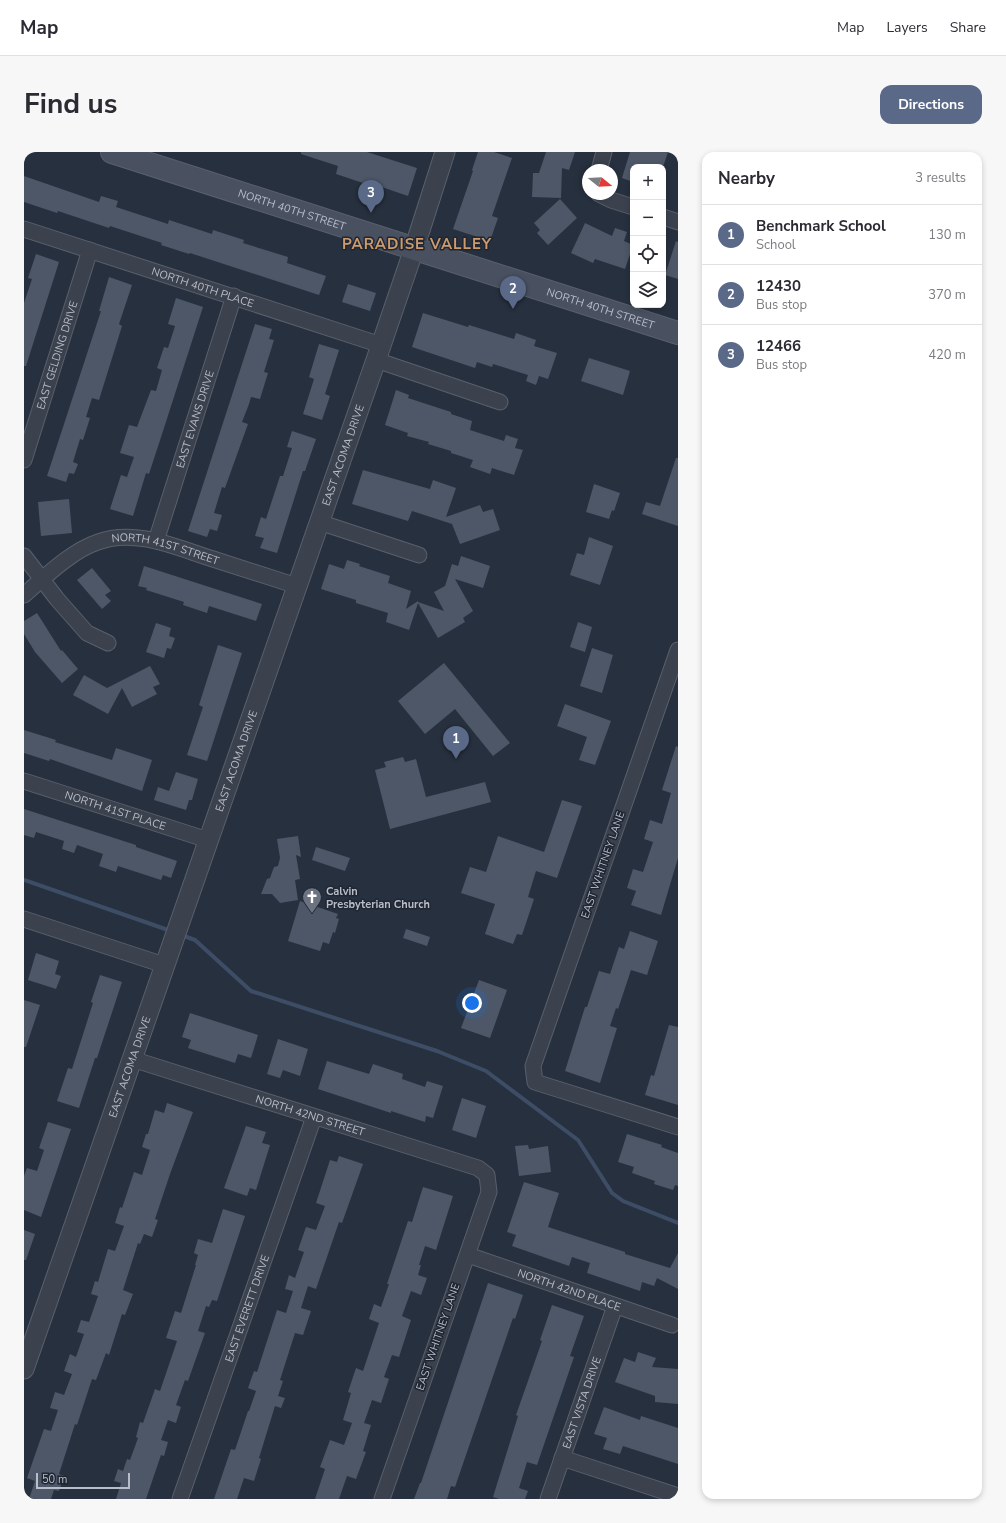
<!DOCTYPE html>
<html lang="en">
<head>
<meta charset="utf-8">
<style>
  :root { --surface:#fff; --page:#f7f7f7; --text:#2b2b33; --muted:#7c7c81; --line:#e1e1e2; --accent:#5a6988 }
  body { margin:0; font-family:"Nunito Sans",sans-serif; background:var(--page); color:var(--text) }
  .controls { position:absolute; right:12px; top:12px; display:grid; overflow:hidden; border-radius:8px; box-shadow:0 2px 6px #0003 }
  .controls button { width:36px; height:36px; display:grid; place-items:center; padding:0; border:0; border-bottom:1px solid var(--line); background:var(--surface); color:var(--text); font:20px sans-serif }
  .compass { position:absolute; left:558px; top:12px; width:36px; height:36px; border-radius:50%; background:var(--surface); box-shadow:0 2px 6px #0003; rotate:108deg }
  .scale { position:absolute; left:12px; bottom:10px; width:94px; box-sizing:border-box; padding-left:4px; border:2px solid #b7bdc9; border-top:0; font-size:11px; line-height:14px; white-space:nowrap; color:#b7bdc9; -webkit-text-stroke:3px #202733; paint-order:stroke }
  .you { position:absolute; left:448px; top:851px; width:14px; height:14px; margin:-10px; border:3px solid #fff; border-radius:50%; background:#1a73e8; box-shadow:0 0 0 6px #1a73e833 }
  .badge { display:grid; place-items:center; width:26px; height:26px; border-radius:50%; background:var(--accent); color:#fff; font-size:13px; font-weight:700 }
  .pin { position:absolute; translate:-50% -33px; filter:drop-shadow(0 1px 2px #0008) }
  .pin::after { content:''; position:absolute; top:21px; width:14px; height:12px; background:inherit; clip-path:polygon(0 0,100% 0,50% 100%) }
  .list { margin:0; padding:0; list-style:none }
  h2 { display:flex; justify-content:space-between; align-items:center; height:52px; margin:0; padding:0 16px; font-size:17px }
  h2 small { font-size:13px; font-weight:400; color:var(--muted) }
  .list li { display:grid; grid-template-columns:26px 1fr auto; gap:12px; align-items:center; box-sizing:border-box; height:60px; padding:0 16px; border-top:1px solid var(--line) }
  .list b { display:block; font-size:15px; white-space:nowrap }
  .list p { margin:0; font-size:13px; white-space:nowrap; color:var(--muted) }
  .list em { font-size:13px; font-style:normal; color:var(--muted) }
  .icon { flex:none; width:22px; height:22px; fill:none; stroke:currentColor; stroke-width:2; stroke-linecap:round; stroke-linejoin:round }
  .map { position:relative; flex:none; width:654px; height:1347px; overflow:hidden; border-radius:12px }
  header { display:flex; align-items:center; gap:24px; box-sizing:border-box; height:56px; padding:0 20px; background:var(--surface); border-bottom:1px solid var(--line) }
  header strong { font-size:19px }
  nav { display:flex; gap:22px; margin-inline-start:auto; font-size:14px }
  .intro { display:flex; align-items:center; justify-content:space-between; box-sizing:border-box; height:96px; padding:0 24px }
  h1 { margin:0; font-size:28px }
  .button { padding:10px 18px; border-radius:12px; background:var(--accent); color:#fff; font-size:14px; font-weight:700 }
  main { display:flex; gap:24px; padding:0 24px }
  aside { flex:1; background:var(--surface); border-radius:12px; box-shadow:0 2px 6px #0003 }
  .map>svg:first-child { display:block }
</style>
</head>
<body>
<header>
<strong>Map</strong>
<nav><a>Map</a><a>Layers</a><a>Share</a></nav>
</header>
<div class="intro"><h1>Find us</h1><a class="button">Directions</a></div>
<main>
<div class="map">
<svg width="654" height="1347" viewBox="0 0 654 1347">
  <rect width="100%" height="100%" fill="#27303e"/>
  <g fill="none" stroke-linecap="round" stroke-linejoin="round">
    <g stroke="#3e4d66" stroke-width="4">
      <path d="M0,728L147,779"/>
      <path d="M157,783L171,788L227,839L413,899L462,919L554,988L588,1041L599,1049L654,1071"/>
    </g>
  </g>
  <g fill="#4d5767">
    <path d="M277,0H343L393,16L384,44L346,31L345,33L312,22L314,14L277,2Z"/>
    <path d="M454,0H470L488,6L468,64L474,66L466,89L429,77L449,19L448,18Z"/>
    <path d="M522,0H551L545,18L538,16L537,46L508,45L509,21H515Z"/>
    <path d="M606,0H644L639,15H609V30L598,26Z"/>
    <path d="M0,24L75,50L77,44L94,49L92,55L144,72L145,68L188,82L189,78L220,88L219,91L264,105L263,111L302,124L295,143L166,101L165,102L137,93L138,91L86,74L85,76L34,59L33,61L0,50Z"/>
    <path d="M536,47L553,66L524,93L513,81L516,78L510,71Z"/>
    <path d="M561,71L588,84L591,76L603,80L600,89L609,93L601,117L571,107L569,111L547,101Z"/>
    <path d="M652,89L654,90V127L641,123Z"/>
    <path d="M12,102L35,110L2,214H0V151L8,127L4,126Z"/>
    <path d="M85,125L108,133L95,172L98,174L75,248L68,246L62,265L66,266L59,288L56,287L49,310L54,312L50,322L45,321L42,330L23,324L77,159H75Z"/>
    <path d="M324,132L352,141L346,159L318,150Z"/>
    <path d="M152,146L179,155L139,279L125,322L122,321L109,364L86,357L97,323L103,325L110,305L96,301L105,273L113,275L127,238L132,239L138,218L133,216L140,195L144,196L151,174L144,172Z"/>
    <path d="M399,161L444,175L445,173L490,187L492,181L512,188L510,194L533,201L524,227L515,224L512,233L502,229L504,223L469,212L468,215L453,210L451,216L388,195Z"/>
    <path d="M231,172L248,177L245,187L250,188L240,220L244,221L236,247L227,245L225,252L218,270L224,272L201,336L198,335L190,361L198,363L193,379L186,377L183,385L164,379Z"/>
    <path d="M295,192L315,198L301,242L306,244L298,268L279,262L290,227L285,225Z"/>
    <path d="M565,206L606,219L599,243L557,229Z"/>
    <path d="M372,238L385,243L384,246L427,260V262L448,269L446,278L480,289L482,283L494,287L491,296L499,298L490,323L468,316L466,322L446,315L449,308L427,301V299L404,292L405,290L383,284L384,281L361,273Z"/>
    <path d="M268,279L292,287L281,319H279L253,401L236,396L240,386L231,384L237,365L242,367L256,324H259L268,296L263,295Z"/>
    <path d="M652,306H654V374L618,362L622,350L636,354Z"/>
    <path d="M339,318L406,337L409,328L432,336L422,365L456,353L459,360L469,357L476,378L436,392L428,372L388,359L384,369L328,352Z"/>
    <path d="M570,332L596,341L590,359L588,358L585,367L562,360Z"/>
    <path d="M45,347L48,381L17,384L14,350Z"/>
    <path d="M565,385L589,394L576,433L546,423L553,401L560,403Z"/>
    <path d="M437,404L466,414L459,436L431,427L449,459L439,466L441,470L414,486L394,451L385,478L362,470L364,461L332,451V448L297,437L305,412L320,417L323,408L336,412L335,414L366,424L364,431L387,439L382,457L394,449V450L420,459L410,440L421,434L428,412L434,414Z"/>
    <path d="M120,414L238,452L232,469L185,454L183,461L159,453L160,450L122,438L123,436L114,434Z"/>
    <path d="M68,416L87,439L81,443L87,449L78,457L53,428Z"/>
    <path d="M13,461L37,499L38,498L54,517L38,531L11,500L0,482V469Z"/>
    <path d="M554,470L568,475L561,500L546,495Z"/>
    <path d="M132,471L147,476L145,484L151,486L147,497L143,496L140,506L122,500Z"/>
    <path d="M194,493L218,501L183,609L163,603L179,555L175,553Z"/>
    <path d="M568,496L589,503L578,541L556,534Z"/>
    <path d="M420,511L486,591L469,604L431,557L401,582L374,549Z"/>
    <path d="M126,514L136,532L129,535L133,542L108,555L98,536L84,562L49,543L60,523L83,536Z"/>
    <path d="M541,552L587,569L571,613L555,608L563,585L533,574Z"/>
    <path d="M0,578L32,588L31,590L88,608L92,596L128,608L118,639L26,607L25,609L0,601Z"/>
    <path d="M652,594L654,595V706L637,763L607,753L612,739L603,736L609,717L619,720L629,690L620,687L626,668L638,672L647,641L638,638Z"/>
    <path d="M379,605L381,610L392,607L402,645L461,630L467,650L366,677L351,618L362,615L360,610Z"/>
    <path d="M152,620L174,627L168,648H165L162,658L130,648L134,635L145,639Z"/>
    <path d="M538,648L558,654L533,726L512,719L504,745L510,747L498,783L493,782L489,792L461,782L471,752L437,741L446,715L462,720L474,684L520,700Z"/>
    <path d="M0,657L112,693V695L153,709L147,726L139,723L137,728L94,714L92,720L75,714L79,702L53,693L50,701L38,697L40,689L12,680L10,686L0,683Z"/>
    <path d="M274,684L277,705L272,703L276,727L271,728L274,748L256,751L248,742H237L243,727L246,726L250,715L254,714L256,706L253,687Z"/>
    <path d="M292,695L326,706L321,719L288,708Z"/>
    <path d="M276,749L314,762L312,766L315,767L311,781L309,780L305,792L299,790L296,799L264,789Z"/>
    <path d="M382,777L406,785L403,794L379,786Z"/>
    <path d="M606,779L634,789L623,823L607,818L594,857L592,856L586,874L593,876L576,931L541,919L561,855H563L575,819L586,822L595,795L600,797Z"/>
    <path d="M12,801L35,809L31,822L37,824L32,837L4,828Z"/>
    <path d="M76,823L98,830L73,906H71L55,956L33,949L44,916L48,917L69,851L67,850Z"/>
    <path d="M455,828L483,838L466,886L437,876Z"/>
    <path d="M0,848L16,853L2,895H0Z"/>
    <path d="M166,861L234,883L227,906L214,902L211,911L164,896L167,888L158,885Z"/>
    <path d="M645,873L654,875V953L621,943L627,923L630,924Z"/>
    <path d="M254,887L284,897L276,924L259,918L256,926L243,922Z"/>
    <path d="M303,909L345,922L349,912L379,922L378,927L401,935L403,929L419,934L409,966L402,964L401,970L367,959V961L294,937Z"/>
    <path d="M438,946L462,954L452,986L428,978Z"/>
    <path d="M143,951L169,960L146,1022L131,1067L134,1068L128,1085L120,1082L116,1092L114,1091L99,1138L109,1142L101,1163L98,1162L85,1203L82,1201L72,1228L68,1227L53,1273L51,1272L35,1322L40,1324L35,1339L30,1338L27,1347H5L11,1329L3,1326L20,1277L27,1279L34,1258L26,1256L31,1240L40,1243L48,1222L40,1219L46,1202L52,1205L60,1182L53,1180L57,1168L65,1170L74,1144L67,1142L71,1129L74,1130L84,1097L91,1099L100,1074L91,1071L96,1055L98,1056L110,1020L118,1023L126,998L118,995L122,982H124L131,958L140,961Z"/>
    <path d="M24,970L47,977L17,1065L0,1058V1024L3,1016L13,1019L20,998L15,996Z"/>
    <path d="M222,974L242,980L238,991L246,993L232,1038L226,1036L223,1044L200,1036Z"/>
    <path d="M603,982L638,993L637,995L654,1001V1034L651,1033L649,1038L630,1032L631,1029L608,1021L610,1015L594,1010Z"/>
    <path d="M504,993L505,997L524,994L527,1020L495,1024L491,994Z"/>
    <path d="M315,1004L339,1012L318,1071L315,1070L292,1137L284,1134L277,1156L287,1159L279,1183L271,1181L256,1228L259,1229L254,1244L261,1246L257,1256L251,1254L235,1306L237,1307L230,1329L220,1326L213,1347H190L207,1297L211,1298L224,1259H225L232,1239L224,1236L230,1219L233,1220L253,1158L262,1161L269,1139L261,1137L265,1123L271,1126L280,1100L274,1098L282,1075L292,1078L301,1054L292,1051L306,1008L313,1010Z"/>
    <path d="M500,1030L535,1041L524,1075L601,1100V1102L646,1116L654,1101V1137L633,1126L630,1134L618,1130L616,1139L563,1121L566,1111L548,1105L545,1114L488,1094L492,1083L483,1080Z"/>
    <path d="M399,1035L429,1044L412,1098L401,1094L395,1113H397L394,1123L403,1126L397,1143L387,1139L378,1164L387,1168L375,1205L368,1203L360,1225L365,1227L357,1251L348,1248L340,1271L347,1273L339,1299L342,1300L332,1327L323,1324L315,1347H291L301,1317L296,1315L306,1288L320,1293L328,1271L319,1268L327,1241L324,1240L332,1216L339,1219L355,1171L345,1167L350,1152L357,1155L365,1132H363L384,1069L388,1070Z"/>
    <path d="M199,1057L221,1064L193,1149L188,1148L185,1155L182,1154L174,1179L181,1181L164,1229L161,1228L152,1253L157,1255L152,1271L144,1268L137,1288L144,1290L140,1304L137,1303L122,1347H92L97,1331L90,1329L94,1317L99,1319L103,1307L106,1308L114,1286L112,1285L116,1270L119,1271L131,1237L136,1239L153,1189L142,1186L151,1159L157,1161L172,1113H171L174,1103L170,1101L174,1087L188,1091Z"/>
    <path d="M0,1078L11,1082L2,1108H0Z"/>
    <path d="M464,1131L499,1143L491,1167L489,1166L431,1335L427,1334L423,1347H390L396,1331H397Z"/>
    <path d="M528,1153L560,1164L546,1204L550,1205L513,1313L503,1310L495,1336L504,1339L501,1347H475L469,1345L494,1264L492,1263L518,1189L516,1188Z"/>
    <path d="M614,1200L632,1206L628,1215L654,1217V1252L631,1250V1244L591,1230L600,1206L611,1210Z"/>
    <path d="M580,1255L616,1268L617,1264L654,1276V1312L599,1294L596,1302L579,1297L583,1286L570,1282Z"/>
  </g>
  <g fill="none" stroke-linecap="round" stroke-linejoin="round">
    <g stroke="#59606c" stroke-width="17">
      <g id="minor">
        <path d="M575,18L580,0"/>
        <path d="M575,42L587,48L609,55"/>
        <path d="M639,65L654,70"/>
        <path id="s1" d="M0,77L357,193"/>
        <path d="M352,208L476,250"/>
        <path id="s2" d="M0,308L66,98"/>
        <path d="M295,370L395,403"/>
        <path id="s3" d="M132,389L210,144"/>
        <path d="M0,404L33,447L63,481L84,491"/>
        <path id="s4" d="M0,443C21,425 47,399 74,390C112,376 153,396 189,407C217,416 245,425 273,434"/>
        <path d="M654,498L509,914L511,930L654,975"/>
        <path id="s5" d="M0,629L184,688"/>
        <path d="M0,767L140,813"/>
        <path id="s6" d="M108,907L454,1016L463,1023L465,1040L358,1347"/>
        <path id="s7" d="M444,1103L648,1173"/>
        <path d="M538,1306L654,1344"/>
        <path id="s8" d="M156,1347L290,965"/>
        <path id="s9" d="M524,1347L591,1154"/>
      </g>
    </g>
    <g stroke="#59606c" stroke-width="21">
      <g id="tertiary">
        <path id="s10" d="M0,1217L352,208L390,97L421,0"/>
      </g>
    </g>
    <g stroke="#59606c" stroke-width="24">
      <g id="secondary">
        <path id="s11" d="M88,0L654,181"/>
      </g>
    </g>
    <use href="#minor" stroke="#3b424e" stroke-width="15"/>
    <use href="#tertiary" stroke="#3b424e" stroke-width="19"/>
    <use href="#secondary" stroke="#495161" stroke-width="22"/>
  </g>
  <defs>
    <g id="church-pin" transform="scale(1)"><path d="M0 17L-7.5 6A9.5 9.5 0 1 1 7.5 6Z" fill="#6b7280" stroke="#202733"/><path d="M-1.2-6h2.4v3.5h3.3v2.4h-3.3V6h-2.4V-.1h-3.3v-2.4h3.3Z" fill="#fff"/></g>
  </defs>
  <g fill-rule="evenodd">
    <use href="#church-pin" x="288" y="745"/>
  </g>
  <g text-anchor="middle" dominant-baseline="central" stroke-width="3" stroke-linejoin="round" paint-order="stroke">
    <g font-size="11" fill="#b7bdc9" stroke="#202733">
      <text stroke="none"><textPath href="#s11" startOffset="189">NORTH 40TH STREET</textPath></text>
      <text stroke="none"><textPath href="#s1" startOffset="188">NORTH 40TH PLACE</textPath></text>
      <text stroke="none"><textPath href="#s11" startOffset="513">NORTH 40TH STREET</textPath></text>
      <text stroke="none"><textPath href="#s2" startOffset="110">EAST GELDING DRIVE</textPath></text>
      <text stroke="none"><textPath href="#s3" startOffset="128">EAST EVANS DRIVE</textPath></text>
      <text stroke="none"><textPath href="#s10" startOffset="968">EAST ACOMA DRIVE</textPath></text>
      <text stroke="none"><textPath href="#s4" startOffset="161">NORTH 41ST STREET</textPath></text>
      <text stroke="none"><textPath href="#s10" startOffset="644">EAST ACOMA DRIVE</textPath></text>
      <text stroke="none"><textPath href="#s5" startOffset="96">NORTH 41ST PLACE</textPath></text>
      <text transform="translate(579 713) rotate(-71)">EAST WHITNEY LANE</text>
      <text stroke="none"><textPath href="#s10" startOffset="320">EAST ACOMA DRIVE</textPath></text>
      <text stroke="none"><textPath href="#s6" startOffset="187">NORTH 42ND STREET</textPath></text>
      <text stroke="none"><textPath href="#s7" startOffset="107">NORTH 42ND PLACE</textPath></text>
      <text stroke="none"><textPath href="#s8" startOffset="202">EAST EVERETT DRIVE</textPath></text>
      <text transform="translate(414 1185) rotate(-71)">EAST WHITNEY LANE</text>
      <text stroke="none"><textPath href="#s9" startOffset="102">EAST VISTA DRIVE</textPath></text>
    </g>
    <g font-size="11" font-weight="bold" fill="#b7bdc9" stroke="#202733" text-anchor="start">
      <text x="302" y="739">Calvin<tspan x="302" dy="13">Presbyterian Church</tspan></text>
    </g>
    <g font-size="15" font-weight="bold" letter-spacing="1" fill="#ce9b6d" stroke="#202733">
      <text x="393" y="92">PARADISE VALLEY</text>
    </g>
  </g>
</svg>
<div class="controls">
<button>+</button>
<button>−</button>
<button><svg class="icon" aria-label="locate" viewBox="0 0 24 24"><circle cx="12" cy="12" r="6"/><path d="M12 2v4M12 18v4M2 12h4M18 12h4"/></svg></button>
<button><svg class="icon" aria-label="layers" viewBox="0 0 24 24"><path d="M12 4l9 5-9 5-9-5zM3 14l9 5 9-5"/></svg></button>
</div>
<svg class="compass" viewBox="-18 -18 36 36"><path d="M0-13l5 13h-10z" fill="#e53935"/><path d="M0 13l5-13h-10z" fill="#7c7c81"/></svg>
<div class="scale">50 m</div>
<div class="you"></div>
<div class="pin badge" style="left:432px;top:607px">1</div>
<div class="pin badge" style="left:489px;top:157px">2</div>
<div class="pin badge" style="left:347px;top:61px">3</div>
</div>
<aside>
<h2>Nearby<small>3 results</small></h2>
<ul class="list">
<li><span class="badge">1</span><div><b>Benchmark School</b><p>School</p></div><em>130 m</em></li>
<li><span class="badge">2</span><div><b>12430</b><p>Bus stop</p></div><em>370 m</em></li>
<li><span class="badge">3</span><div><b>12466</b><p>Bus stop</p></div><em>420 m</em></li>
</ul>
</aside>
</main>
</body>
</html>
